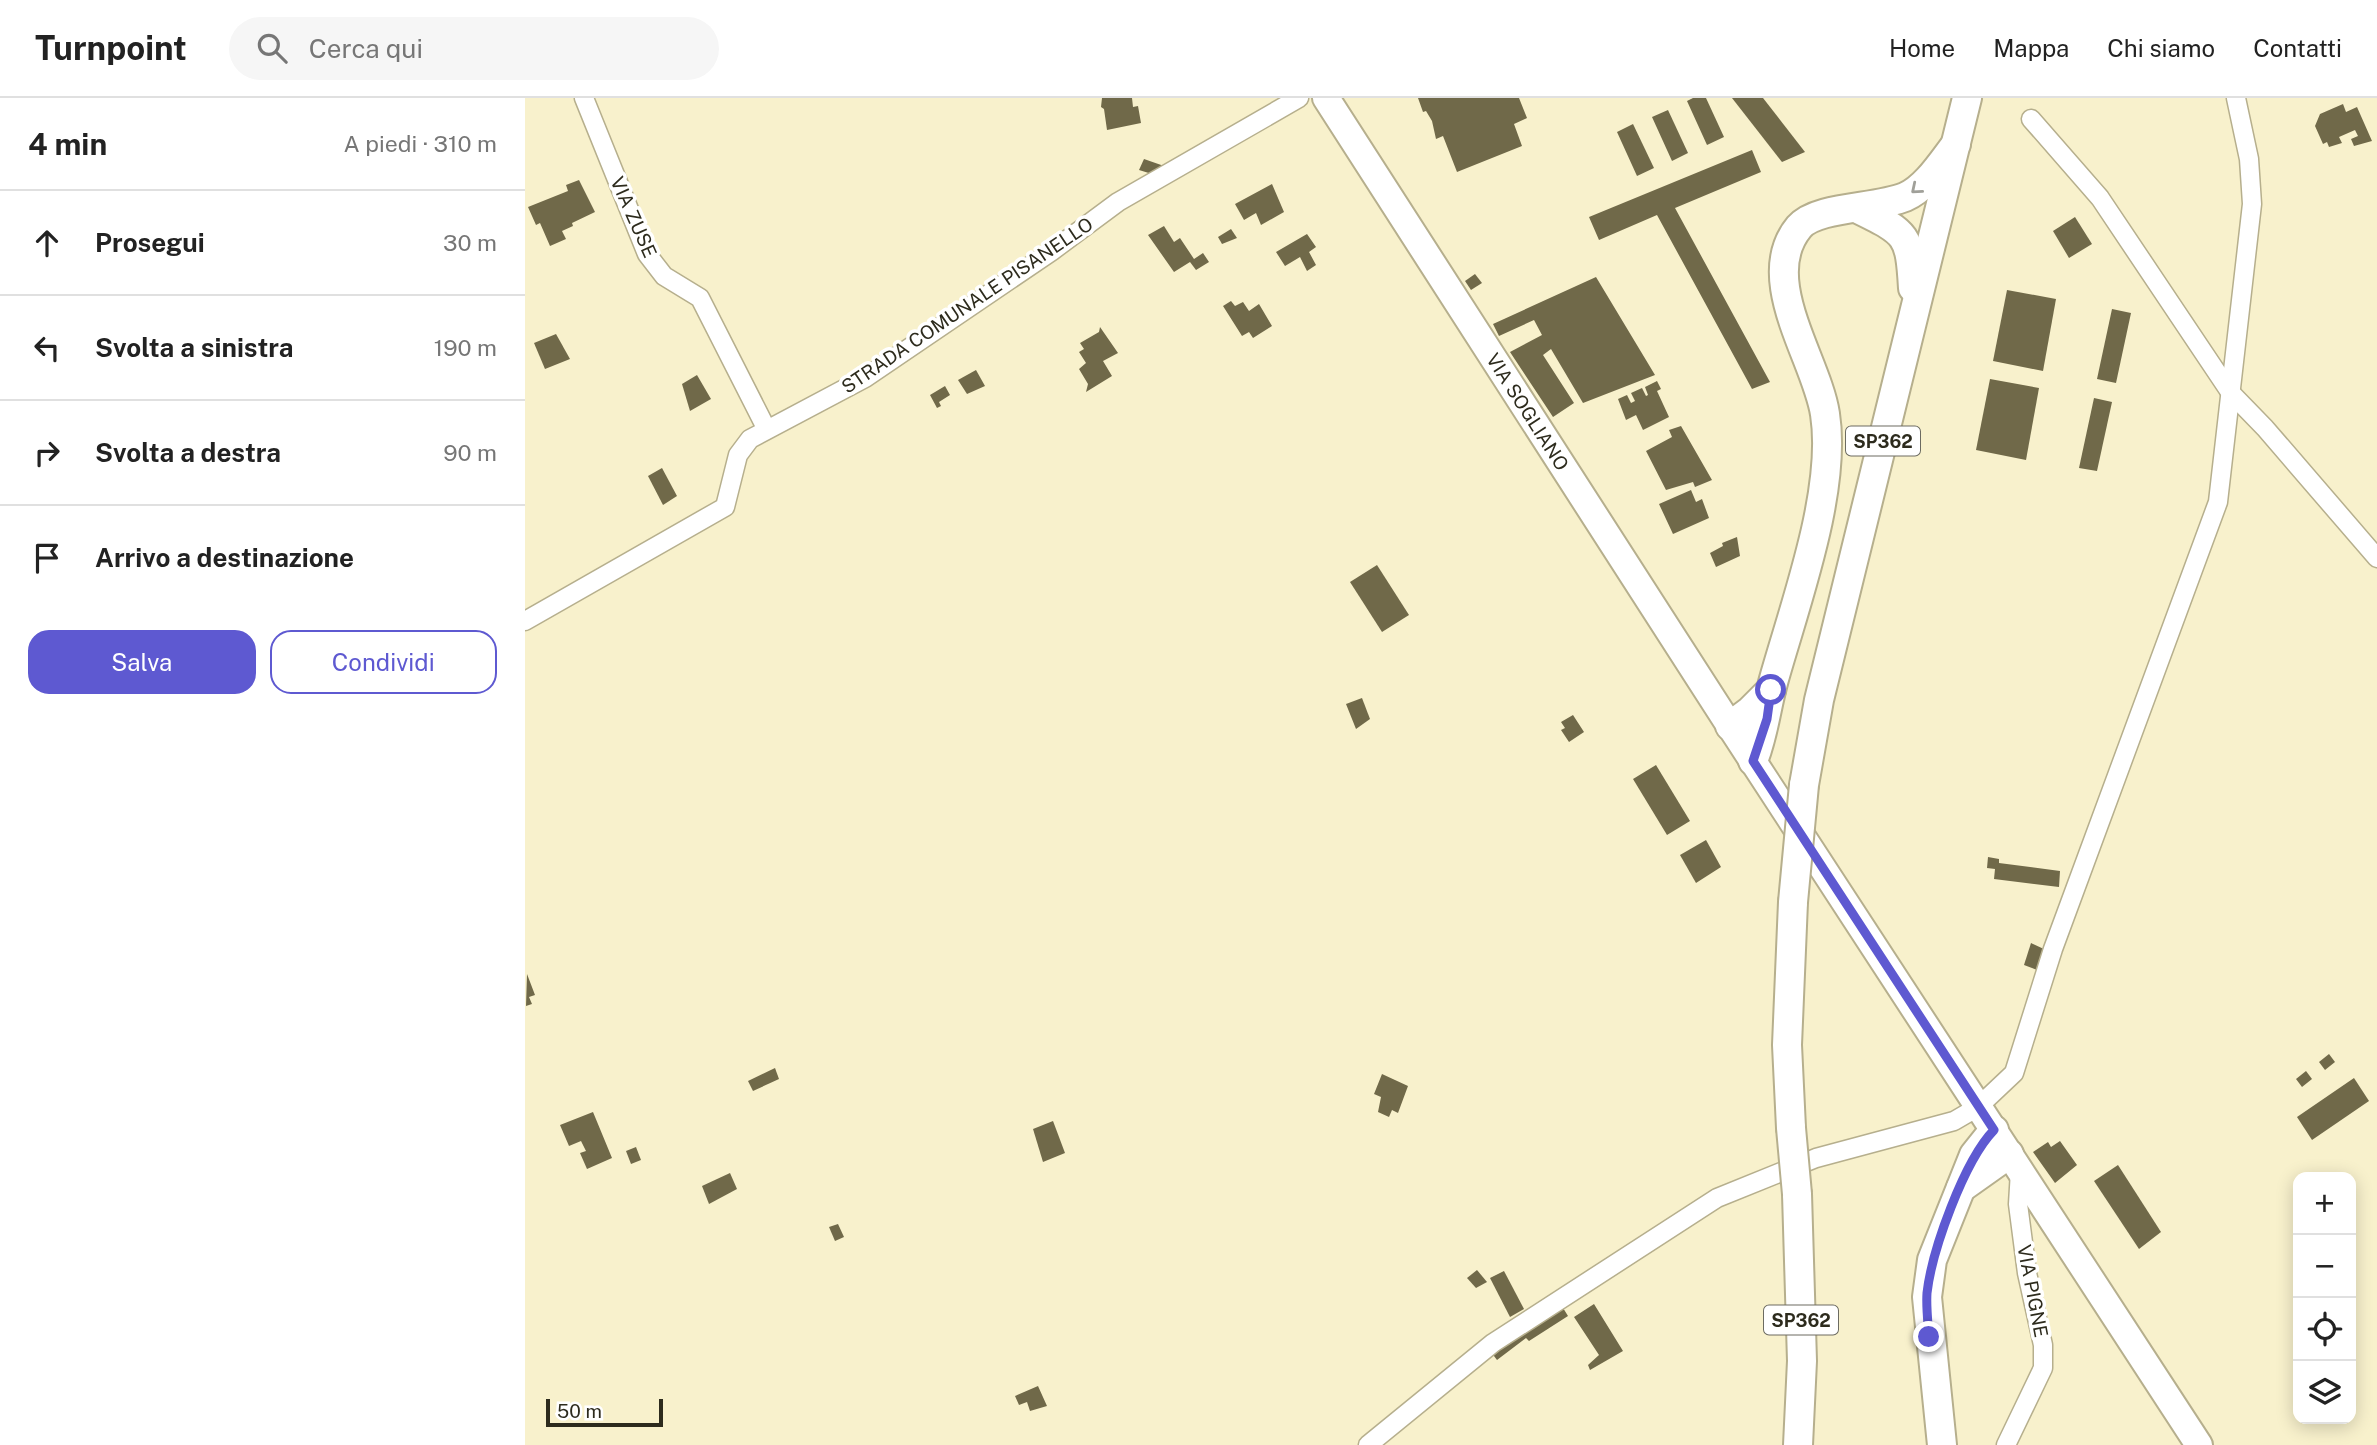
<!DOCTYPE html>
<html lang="it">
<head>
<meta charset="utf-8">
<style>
  :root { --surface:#fff; --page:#f6f6f6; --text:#222; --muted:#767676; --line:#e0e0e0; --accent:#5e59d1 }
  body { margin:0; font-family:"Public Sans",sans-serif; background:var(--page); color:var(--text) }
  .controls { position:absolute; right:21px; bottom:21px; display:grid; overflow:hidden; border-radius:14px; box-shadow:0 4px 18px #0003 }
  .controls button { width:63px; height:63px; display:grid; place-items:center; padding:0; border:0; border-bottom:2px solid var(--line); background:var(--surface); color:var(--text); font:35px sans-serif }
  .scale { position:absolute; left:21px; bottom:18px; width:117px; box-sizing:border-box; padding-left:7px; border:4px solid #2d2b1d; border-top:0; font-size:19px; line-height:24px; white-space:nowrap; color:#2d2b1d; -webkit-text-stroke:5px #fff; paint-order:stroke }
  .stop { position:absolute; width:21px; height:21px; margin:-16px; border:5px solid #5e59d1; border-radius:50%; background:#fff }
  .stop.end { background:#5e59d1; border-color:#fff; box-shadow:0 2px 7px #0008 }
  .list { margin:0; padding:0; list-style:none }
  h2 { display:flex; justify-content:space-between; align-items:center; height:91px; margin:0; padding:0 28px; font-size:30px }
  h2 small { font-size:23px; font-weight:400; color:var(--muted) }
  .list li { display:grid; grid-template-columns:46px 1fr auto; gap:21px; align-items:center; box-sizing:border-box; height:105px; padding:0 28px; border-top:2px solid var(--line) }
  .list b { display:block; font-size:26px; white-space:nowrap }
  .list em { font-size:23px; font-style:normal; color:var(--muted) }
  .actions { display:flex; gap:14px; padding:21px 28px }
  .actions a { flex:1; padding:16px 0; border:2px solid var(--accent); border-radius:21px; text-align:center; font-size:24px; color:var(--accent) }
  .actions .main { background:var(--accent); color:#fff }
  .icon { flex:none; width:38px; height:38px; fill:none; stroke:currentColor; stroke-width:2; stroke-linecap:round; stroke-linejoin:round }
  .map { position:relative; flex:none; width:1852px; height:1347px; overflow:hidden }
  header { display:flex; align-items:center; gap:42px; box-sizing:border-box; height:98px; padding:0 35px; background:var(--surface); border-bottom:2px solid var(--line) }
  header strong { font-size:33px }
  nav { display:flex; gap:38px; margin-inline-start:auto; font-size:24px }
  .search { width:490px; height:63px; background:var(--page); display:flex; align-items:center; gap:18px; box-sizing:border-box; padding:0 24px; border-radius:38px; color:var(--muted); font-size:26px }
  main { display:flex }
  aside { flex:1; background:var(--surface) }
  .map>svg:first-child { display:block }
</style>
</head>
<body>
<header>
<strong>Turnpoint</strong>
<div class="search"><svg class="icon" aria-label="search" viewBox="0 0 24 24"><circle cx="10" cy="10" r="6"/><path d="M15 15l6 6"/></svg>Cerca qui</div>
<nav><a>Home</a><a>Mappa</a><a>Chi siamo</a><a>Contatti</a></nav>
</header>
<main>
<aside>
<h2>4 min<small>A piedi · 310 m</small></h2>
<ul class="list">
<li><svg class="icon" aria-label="ahead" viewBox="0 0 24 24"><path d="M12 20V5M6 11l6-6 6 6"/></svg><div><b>Prosegui</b></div><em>30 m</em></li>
<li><svg class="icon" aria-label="left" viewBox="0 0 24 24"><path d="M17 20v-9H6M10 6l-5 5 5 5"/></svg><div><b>Svolta a sinistra</b></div><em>190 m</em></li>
<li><svg class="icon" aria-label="right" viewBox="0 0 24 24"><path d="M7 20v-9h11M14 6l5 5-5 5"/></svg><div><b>Svolta a destra</b></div><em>90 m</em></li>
<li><svg class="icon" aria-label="arrive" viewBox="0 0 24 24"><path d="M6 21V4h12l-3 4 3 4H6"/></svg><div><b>Arrivo a destinazione</b></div></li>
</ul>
<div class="actions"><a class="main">Salva</a><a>Condividi</a></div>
</aside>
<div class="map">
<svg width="1852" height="1347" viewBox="0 0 1852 1347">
  <rect width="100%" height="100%" fill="#f8f1cc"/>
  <g fill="#706949">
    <path d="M577,0H607L608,9L613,8L616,25L582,32L579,11L576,9Z"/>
    <path d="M893,0H994L1002,20L989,26L997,48L932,74L918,38L911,41L907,23L901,13L898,14Z"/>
    <path d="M1168,0H1181L1199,39L1182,47L1162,3Z"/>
    <path d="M1207,0H1238L1280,54L1257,64Z"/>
    <path d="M1818,6L1821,14L1832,9L1847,43L1829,48L1826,41L1833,38L1830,32L1814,39L1817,45L1804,49L1802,44L1798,46L1790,28L1795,16Z"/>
    <path d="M1143,12L1163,55L1147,63L1127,19Z"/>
    <path d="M1108,26L1129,70L1112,78L1092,34Z"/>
    <path d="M1227,52L1236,74L1150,110L1245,284L1227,291L1132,117L1074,142L1064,119Z"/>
    <path d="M619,61L639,68L627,76L614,72Z"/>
    <path d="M54,82L70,114L47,125L48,128L37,133L41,141L25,148L15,125L11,127L3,109L43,93L41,87Z"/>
    <path d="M747,86L759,114L736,127L731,115L719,122L710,106Z"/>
    <path d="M1550,119L1567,146L1544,160L1528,133Z"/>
    <path d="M639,128L649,144L655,140L669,161L678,155L684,164L671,172L665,164L649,174L623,137Z"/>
    <path d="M706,131L712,140L697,146L693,139Z"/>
    <path d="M782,136L791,149L784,154L791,167L782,173L775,159L760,168L751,154Z"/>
    <path d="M950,176L957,185L946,192L940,183Z"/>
    <path d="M1071,179L1130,277L1058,305L1026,251L1018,257L1049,305L1028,319L985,254L1017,237L1009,222L974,238L968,226Z"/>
    <path d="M1482,192L1531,201L1518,273L1468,263Z"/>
    <path d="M706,203L710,208L718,204L724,213L734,206L747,228L728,240L724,234L717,238L698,208Z"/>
    <path d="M1587,211L1606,215L1591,285L1572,281Z"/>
    <path d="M575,229L593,255L578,263L587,278L561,294L563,286L554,271L561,265L554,254L559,251L555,245L574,234Z"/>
    <path d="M31,236L45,261L20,271L9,245Z"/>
    <path d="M451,272L460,288L442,296L433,282Z"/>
    <path d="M172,277L186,301L165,313L157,286Z"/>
    <path d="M1465,281L1514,290L1501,362L1451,352Z"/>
    <path d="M1132,283L1136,291L1132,293L1144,319L1118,332L1111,317L1101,322L1093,301L1102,297L1106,305L1110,303L1106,295L1117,290L1121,298L1123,297L1120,289Z"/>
    <path d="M420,288L425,297L414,304L416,308L412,310L405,297Z"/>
    <path d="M1569,300L1587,304L1572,373L1554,370Z"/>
    <path d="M1156,328L1187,382L1170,389L1168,384L1141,392L1121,353L1147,339L1144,332Z"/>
    <path d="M137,370L152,398L138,407L123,378Z"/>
    <path d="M1166,392L1171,404L1177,401L1184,420L1148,436L1134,406Z"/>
    <path d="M1212,439L1215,458L1191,469L1185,455L1198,448L1197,445Z"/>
    <path d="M852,467L884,517L857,534L825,484Z"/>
    <path d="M837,600L845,621L831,631L821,606Z"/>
    <path d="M1048,617L1059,634L1044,644L1036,632L1040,630L1036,624Z"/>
    <path d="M1131,667L1165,723L1142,737L1108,681Z"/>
    <path d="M1181,742L1196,769L1171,785L1155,757Z"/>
    <path d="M1463,759L1474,761V765L1535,773L1534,789L1469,781L1470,771L1462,770Z"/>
    <path d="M1506,845L1521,852L1512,872L1499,867Z"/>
    <path d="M2,876L10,897L4,899L7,906L1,908Z"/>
    <path d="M1804,956L1810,964L1800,972L1794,964Z"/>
    <path d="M250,970L254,981L228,993L223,983Z"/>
    <path d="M1781,973L1787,981L1777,989L1771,981Z"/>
    <path d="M857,976L883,988L873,1015L867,1012L864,1019L853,1014L856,999L849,996Z"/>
    <path d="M1829,980L1844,1003L1787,1042L1772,1019Z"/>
    <path d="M68,1014L87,1060L62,1071L55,1055L61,1053L56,1043L44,1048L35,1027Z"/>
    <path d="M528,1023L540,1055L518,1064L508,1031Z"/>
    <path d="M1535,1043L1552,1067L1530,1085L1508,1054L1523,1044L1526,1049Z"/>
    <path d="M111,1049L116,1062L106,1066L101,1053Z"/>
    <path d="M1593,1067L1636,1134L1614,1151L1569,1083Z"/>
    <path d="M205,1075L212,1091L184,1106L177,1088Z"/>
    <path d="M313,1126L319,1139L310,1143L304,1129Z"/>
    <path d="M952,1172L962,1184L951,1190L942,1180Z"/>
    <path d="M979,1173L999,1211L985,1219L965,1180Z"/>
    <path d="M1035,1205L1043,1218L1004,1243L1001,1240L972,1262L966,1254Z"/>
    <path d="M1069,1206L1098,1253L1065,1272L1063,1267L1074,1257L1049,1219Z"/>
    <path d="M513,1288L522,1308L505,1313L502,1304L494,1307L490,1298Z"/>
  </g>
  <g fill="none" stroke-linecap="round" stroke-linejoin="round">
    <g stroke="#b6af8d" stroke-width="21">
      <g id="minor">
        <path d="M59,0L122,156L139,178L175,200L241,330"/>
        <path d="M1506,21L1575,100L1705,294L1740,330L1852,460"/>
        <path d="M0,523L200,409L213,357L225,341L340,280L527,153L593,104L774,0"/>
        <path d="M843,1347L968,1245L1192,1100L1291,1060L1429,1023L1453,1009L1489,975L1528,851L1693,404L1727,106L1724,61L1711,0"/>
        <path d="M1481,1347L1518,1270V1247L1502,1175L1493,1106L1495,1073"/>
      </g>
    </g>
    <g stroke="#b6af8d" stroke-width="30">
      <g id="secondary">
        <path id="s1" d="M801,0L1205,628L1674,1347"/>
      </g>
    </g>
    <g stroke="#b6af8d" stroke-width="32">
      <g id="primary">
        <path d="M1335,112C1382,135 1385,137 1388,190"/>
        <path d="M1205,628L1225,613L1246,592"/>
        <path d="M1228,663C1239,636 1241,609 1249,581C1270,506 1312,393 1300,316C1292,262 1231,181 1274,129C1292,108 1351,111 1380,99C1401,90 1417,64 1431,46"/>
        <path d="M1279,687L1294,602L1442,0"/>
        <path d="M1266,1030L1262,947L1268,804"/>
        <path d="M1436,1090L1484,1056"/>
        <path d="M1272,1096L1277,1263L1273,1347"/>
        <path d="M1417,1347L1402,1199L1407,1162L1449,1057L1469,1032"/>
      </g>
    </g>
    <use href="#minor" stroke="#fff" stroke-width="18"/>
    <use href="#secondary" stroke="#fff" stroke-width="26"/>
    <use href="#primary" stroke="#fff" stroke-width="28"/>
    <g stroke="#b6af8d" stroke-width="32" stroke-linecap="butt">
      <g id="primary-bridge">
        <path d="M1268,804L1279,687"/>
        <path d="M1266,1030L1272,1096"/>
      </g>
    </g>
    <use href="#primary-bridge" stroke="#fff" stroke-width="28"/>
  </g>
  <defs><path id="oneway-chevron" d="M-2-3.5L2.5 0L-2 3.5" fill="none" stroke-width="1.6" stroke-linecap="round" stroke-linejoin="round" transform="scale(1.75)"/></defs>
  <use stroke="#a0a099" href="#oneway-chevron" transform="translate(1391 91) rotate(140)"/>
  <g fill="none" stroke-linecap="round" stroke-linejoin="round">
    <path stroke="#5e59d1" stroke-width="9" d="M1246,592L1242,621L1228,663L1469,1032C1439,1063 1407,1152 1402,1195C1401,1209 1403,1225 1404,1239"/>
  </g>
  <g text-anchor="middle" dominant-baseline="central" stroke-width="7" stroke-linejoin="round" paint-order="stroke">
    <g fill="#fff" stroke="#6c6b61" stroke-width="2">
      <rect x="1321" y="328.5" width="74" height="29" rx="5"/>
      <rect x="1239" y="1207.5" width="74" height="29" rx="5"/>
    </g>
    <g font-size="18" font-weight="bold" fill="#2d2b1d">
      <text x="1358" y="343">SP362</text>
      <text x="1276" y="1222">SP362</text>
    </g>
    <g font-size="19" fill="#2d2b1d" stroke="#fff">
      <text transform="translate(109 119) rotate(66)">VIA ZUSE</text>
      <text transform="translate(442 207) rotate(-34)">STRADA COMUNALE PISANELLO</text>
      <text stroke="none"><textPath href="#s1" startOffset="373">VIA SOGLIANO</textPath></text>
      <text transform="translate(1508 1193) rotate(79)">VIA PIGNE</text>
    </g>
  </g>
</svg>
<div class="controls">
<button>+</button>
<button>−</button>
<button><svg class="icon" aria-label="locate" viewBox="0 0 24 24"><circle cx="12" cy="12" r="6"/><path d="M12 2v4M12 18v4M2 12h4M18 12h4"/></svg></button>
<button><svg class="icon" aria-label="layers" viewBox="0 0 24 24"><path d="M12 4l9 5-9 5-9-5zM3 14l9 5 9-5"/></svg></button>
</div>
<div class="scale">50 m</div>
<div class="stop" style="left:1246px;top:592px"></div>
<div class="stop end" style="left:1404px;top:1239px"></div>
</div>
</main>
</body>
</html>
